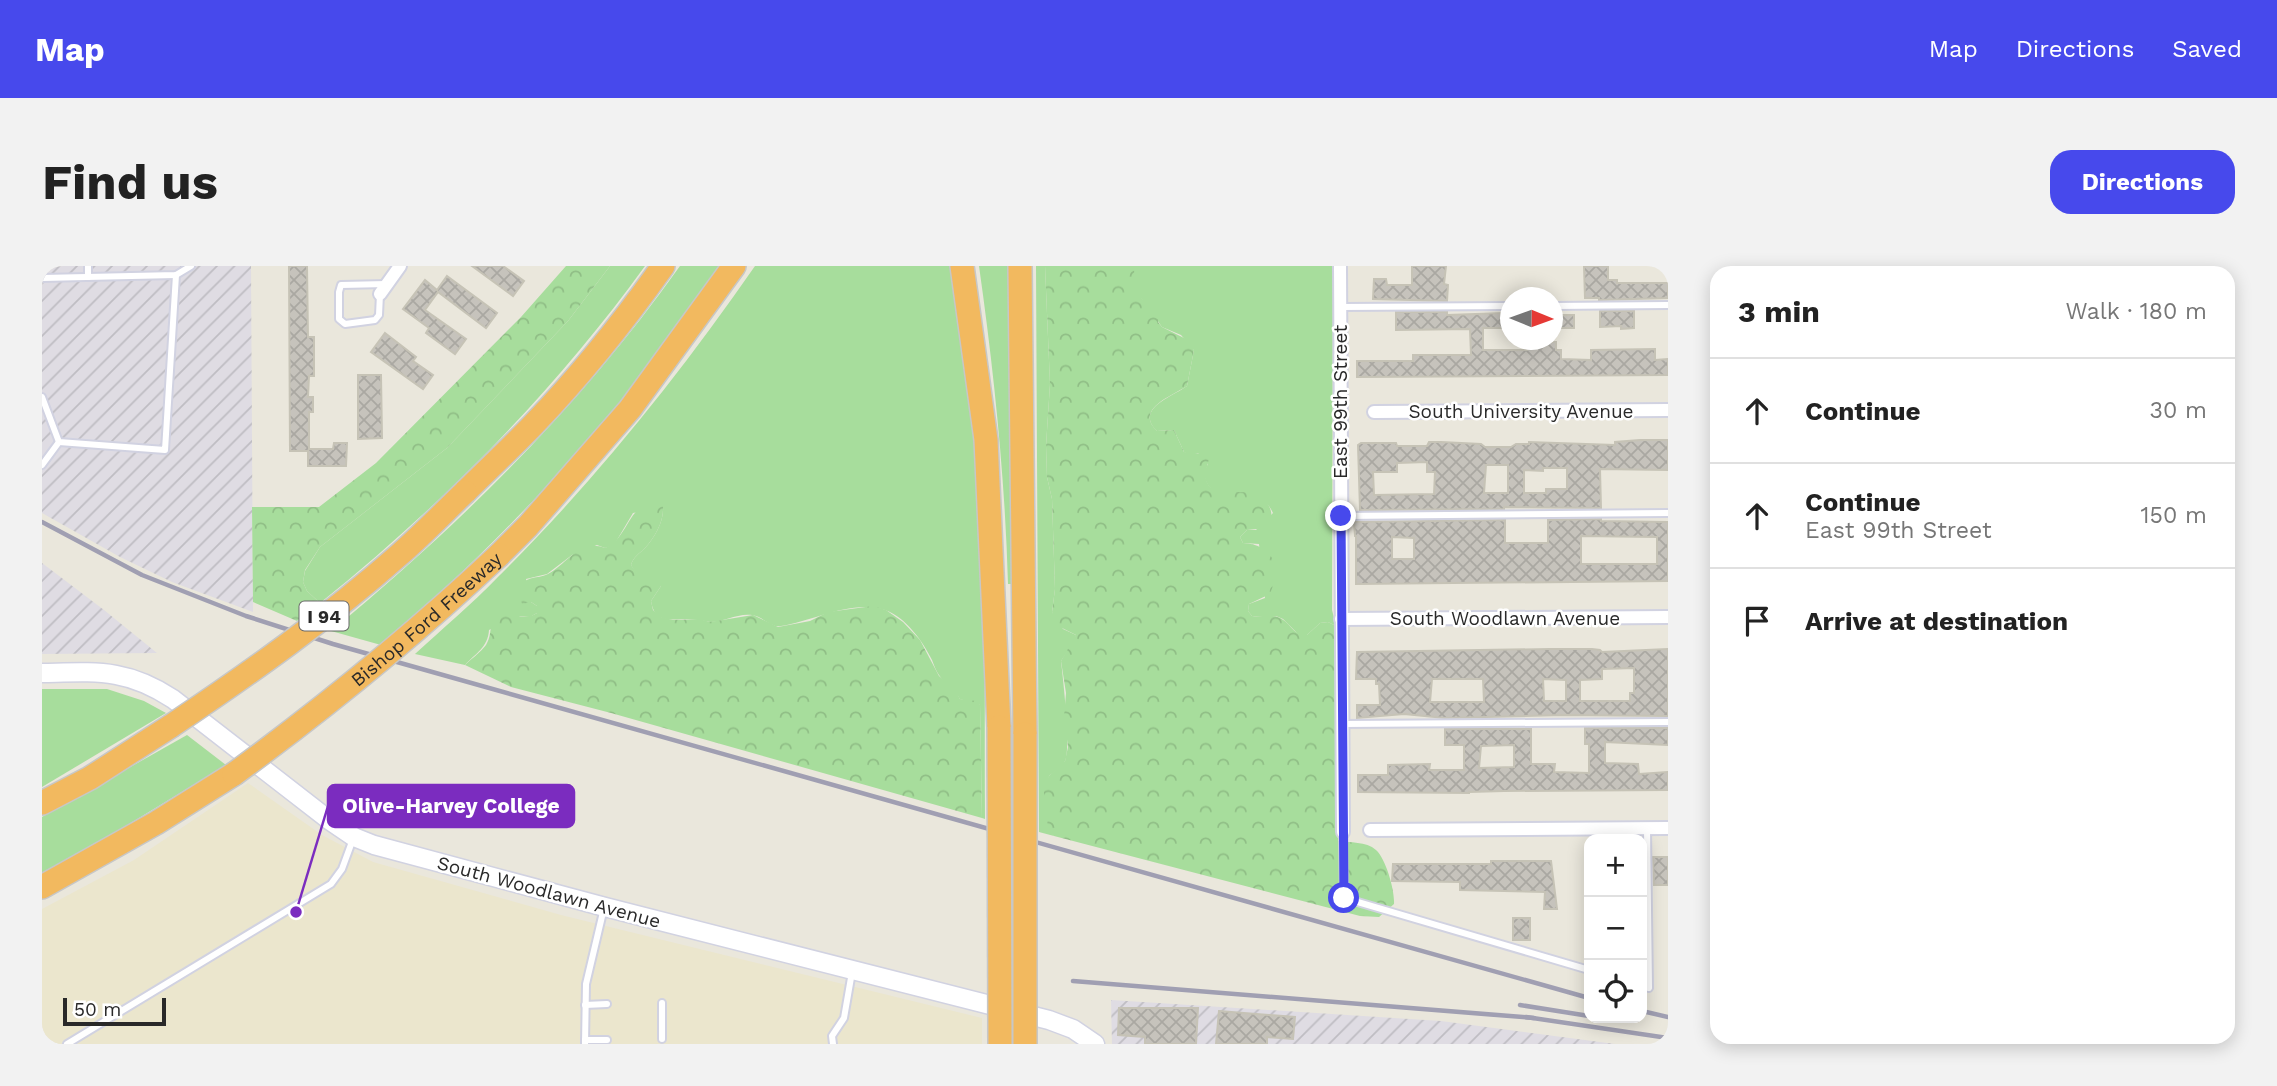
<!DOCTYPE html>
<html lang="en">
<head>
<meta charset="utf-8">
<style>
  :root { --surface:#fff; --page:#f2f2f2; --text:#222; --muted:#767676; --line:#e0e0e0; --accent:#4749ec }
  body { margin:0; font-family:"Work Sans",sans-serif; background:var(--page); color:var(--text) }
  .controls { position:absolute; right:21px; bottom:21px; display:grid; overflow:hidden; border-radius:14px; box-shadow:0 4px 18px #0003 }
  .controls button { width:63px; height:63px; display:grid; place-items:center; padding:0; border:0; border-bottom:2px solid var(--line); background:var(--surface); color:var(--text); font:35px sans-serif }
  .compass { position:absolute; left:1458px; top:21px; width:63px; height:63px; border-radius:50%; background:var(--surface); box-shadow:0 4px 18px #0003; rotate:91deg }
  .scale { position:absolute; left:21px; bottom:18px; width:103px; box-sizing:border-box; padding-left:7px; border:4px solid #292929; border-top:0; font-size:19px; line-height:24px; white-space:nowrap; color:#292929; -webkit-text-stroke:5px #fff; paint-order:stroke }
  .stop { position:absolute; width:21px; height:21px; margin:-16px; border:5px solid #4749ec; border-radius:50%; background:#fff }
  .stop.end { background:#4749ec; border-color:#fff; box-shadow:0 2px 7px #0008 }
  .list { margin:0; padding:0; list-style:none }
  h2 { display:flex; justify-content:space-between; align-items:center; height:91px; margin:0; padding:0 28px; font-size:30px }
  h2 small { font-size:23px; font-weight:400; color:var(--muted) }
  .list li { display:grid; grid-template-columns:46px 1fr auto; gap:21px; align-items:center; box-sizing:border-box; height:105px; padding:0 28px; border-top:2px solid var(--line) }
  .list b { display:block; font-size:26px; white-space:nowrap }
  .list p { margin:0; font-size:23px; white-space:nowrap; color:var(--muted) }
  .list em { font-size:23px; font-style:normal; color:var(--muted) }
  .icon { flex:none; width:38px; height:38px; fill:none; stroke:currentColor; stroke-width:2; stroke-linecap:round; stroke-linejoin:round }
  .map { position:relative; flex:none; width:1626px; height:778px; overflow:hidden; border-radius:21px }
  header { display:flex; align-items:center; gap:42px; box-sizing:border-box; height:98px; padding:0 35px; background:var(--accent); color:#fff }
  header strong { font-size:33px }
  nav { display:flex; gap:38px; margin-inline-start:auto; font-size:24px }
  .intro { display:flex; align-items:center; justify-content:space-between; box-sizing:border-box; height:168px; padding:0 42px }
  h1 { margin:0; font-size:49px }
  .button { padding:18px 32px; border-radius:21px; background:var(--accent); color:#fff; font-size:24px; font-weight:700 }
  main { display:flex; gap:42px; padding:0 42px }
  aside { flex:1; background:var(--surface); border-radius:21px; box-shadow:0 4px 18px #0003 }
  .map>svg:first-child { display:block }
</style>
</head>
<body>
<header>
<strong>Map</strong>
<nav><a>Map</a><a>Directions</a><a>Saved</a></nav>
</header>
<div class="intro"><h1>Find us</h1><a class="button">Directions</a></div>
<main>
<div class="map">
<svg width="1626" height="778" viewBox="0 0 1626 778">
  <defs>
    <pattern id="industrial-furrows" width="10" height="10" patternUnits="userSpaceOnUse" patternTransform="scale(1.75)"><rect width="10" height="10" fill="#dfdce3"/><path d="M-1 1l2-2M0 10L10 0M9 11l2-2" fill="none" stroke="#bfbdc3"/></pattern>
    <pattern id="forest-crowns" width="20" height="18" patternUnits="userSpaceOnUse" patternTransform="scale(1.75)"><rect width="20" height="18" fill="#a7dd9c"/><path d="M2 6a3 3 0 1 1 6 0M12 15a3 3 0 1 1 6 0" fill="none" stroke="#90be86"/></pattern>
    <pattern id="building-cross-hatch" width="8" height="8" patternUnits="userSpaceOnUse" patternTransform="scale(1.75)"><rect width="8" height="8" fill="#c6c3bc"/><path d="M0 0l8 8M0 8l8-8" fill="none" stroke="#aaa8a2"/></pattern>
  </defs>
  <rect width="100%" height="100%" fill="#eae7dc"/>
  <g fill="url(#industrial-furrows)">
    <path d="M0,0H209L211,346L130,316L78,291L0,247Z"/>
    <path d="M0,297L62,344L115,387L0,388Z"/>
    <path d="M1069,734L1399,755L1573,778H1070Z"/>
  </g>
  <path fill="#ebe6cd" d="M206,517L280,569L331,596L519,649L940,752V778H0V643L92,594Z"/>
  <g fill="#a7dd9c">
    <path d="M568,0H603C512,126 399,240 278,337L265,325L261,316L263,305L278,281L405,182L526,55Z"/>
    <path d="M638,0H679C655,33 632,67 607,99C528,202 437,295 339,379L289,365C420,257 540,138 638,0Z"/>
    <path d="M713,0H910C921,74 931,148 937,222C945,332 942,443 943,553L940,552L938,439L918,433C912,423 903,418 897,409C894,405 892,399 890,394C881,376 864,351 843,344C809,333 772,355 739,360C729,362 720,350 710,349C696,347 681,356 668,356C661,355 654,353 646,353C628,353 613,358 609,335L619,320L593,306L589,299C591,291 598,287 603,282C613,271 622,255 621,241L591,247L572,279L563,282L555,279L530,289L505,308L484,313L489,336L495,340V347L488,351L475,350L447,364C446,381 434,387 423,399L373,388C400,363 429,339 455,312C551,217 636,111 713,0Z"/>
    <path d="M937,0H970L969,318H966C963,211 952,106 937,0Z"/>
    <path d="M994,0H1003L1008,118L1004,180L1005,211L1010,233L1013,323L1010,346L1021,363L1034,369L1033,374L1019,395C1021,412 1029,483 1023,495C1020,501 1012,506 1007,510C1006,528 1000,555 1012,570L997,566Z"/>
    <path d="M1092,0H1291L1290,344L1294,360L1286,356L1278,357L1265,369H1257L1241,353L1234,350H1210L1206,345L1207,338L1223,332L1217,278L1201,277L1198,271L1205,264H1214L1231,247C1221,224 1195,228 1173,227C1164,218 1159,210 1166,198L1156,187L1149,189L1142,186L1132,164L1115,165C1092,143 1130,131 1145,120L1152,84L1139,69L1120,61L1101,34L1094,29L1091,20Z"/>
    <path d="M0,423H65L102,435L124,447L0,521Z"/>
    <path d="M145,469L184,499L51,580L0,607V551Z"/>
  </g>
  <g fill="url(#forest-crowns)">
    <path d="M524,0H568L526,55L405,182L278,281L263,304L261,316L265,325L278,337L255,355L211,336L210,241H277L334,197L479,51Z"/>
    <path d="M1003,0H1092C1093,29 1090,28 1117,43L1116,56L1120,61L1148,75L1152,84L1145,120C1130,130 1092,143 1115,165L1132,164L1142,186L1162,188L1167,192C1164,208 1159,214 1173,226C1185,227 1198,225 1209,227C1225,231 1236,247 1225,262L1205,264L1198,271L1201,277C1233,279 1239,301 1228,328L1207,338L1206,345L1210,350C1219,351 1231,348 1238,352C1250,358 1250,369 1265,369L1278,357L1286,356L1294,360L1296,575C1308,577 1324,575 1334,584C1344,593 1353,625 1352,638L1337,651L1318,650L1012,570L1007,565L1002,539V522L1007,510L1023,495L1026,481L1022,451L1024,427L1019,395L1034,369L1014,359L1010,346L1013,323L1010,233L1005,211L1004,180L1008,118Z"/>
    <path d="M607,236H617L621,241C622,255 613,271 603,282C598,287 591,291 589,299L594,306L613,309L618,313L619,320L609,335L611,344L619,351L631,354L657,353L668,356L711,349L736,361L768,355L786,346L831,340L844,344L861,356L878,374L897,410L912,422L918,433L934,435L938,439L940,552L569,447L469,421L423,399C429,393 439,386 444,379C453,364 442,357 464,345C475,350 484,354 495,347V340L489,336L480,338L476,321C489,308 493,314 506,308C526,297 538,272 563,282C584,274 585,245 607,236Z"/>
  </g>
  <g fill="url(#building-cross-hatch)" stroke="#c6c3b6" stroke-width="2" fill-rule="evenodd">
    <path d="M247,0H265L266,71H272V110H267L266,131H271V146H267V183H291L292,177H305L304,200H266V185H248Z"/>
    <path d="M430,0H461L482,15L471,30Z"/>
    <path d="M1370,0H1404L1402,18L1406,19L1405,35L1331,33L1332,13H1344L1345,19H1370Z"/>
    <path d="M1542,0H1566V14H1575V17H1626V32L1557,34V32H1543Z"/>
    <path d="M405,10L455,47L444,62L396,26L383,44L424,73L413,88L384,67L387,62L361,43L383,14L395,24Z"/>
    <path d="M1558,45H1592V62L1579,63V60L1558,61Z"/>
    <path d="M1354,46H1405V49L1461,47V62H1441V84H1485V80H1503V76H1514V84H1519V93L1549,94V84L1613,83V94L1626,93V109L1315,111V95H1371V89H1429L1428,63L1354,64Z"/>
    <rect x="1510" y="49" width="22" height="13"/>
    <path d="M343,67L374,91L371,95L391,109L381,123L329,86Z"/>
    <path d="M316,109H339L340,172L316,173Z"/>
    <path d="M1598,174H1626V204L1558,203L1559,242L1462,241V243L1318,244L1316,179L1319,177H1354L1355,180H1385L1387,176H1399L1439,178L1443,181H1469L1474,178H1487V176L1573,179V176ZM1385,196V206H1393L1392,228L1332,229L1331,206H1355V197ZM1444,199H1466V227H1442ZM1501,202H1525V223H1504V227H1482V204L1501,205Z"/>
    <path d="M1559,253V255L1626,256V315L1314,318V270H1313L1312,256L1463,254V277H1506V254ZM1539,270L1615,271V298H1539ZM1350,271L1372,272V293H1350Z"/>
    <path d="M1508,383H1550L1558,384L1560,386L1626,383V450L1521,449L1403,452L1362,448L1315,452V439H1338L1337,418H1334V413H1314L1315,386ZM1592,402V427H1588V435H1538V414L1560,413V403ZM1390,413H1441L1442,436H1388ZM1501,413L1524,414V435H1502Z"/>
    <path d="M1543,462H1626V479L1563,476V497L1596,498L1597,508L1626,506V524L1462,525L1427,526V527L1316,526V509H1346V499L1388,498L1387,504H1422V479H1403V463H1489V498H1513L1512,506L1547,507V478H1543ZM1472,479V501L1437,502L1439,480Z"/>
    <path d="M1611,591H1626V619H1612Z"/>
    <path d="M1449,595H1509L1515,643H1502L1503,626L1418,624V616L1350,615L1351,598H1449Z"/>
    <rect x="1471" y="652" width="17" height="22"/>
    <path d="M1077,742H1156L1154,778H1103V771L1076,769Z"/>
    <path d="M1177,745L1253,751L1251,773L1225,771V778H1174Z"/>
  </g>
  <g fill="none" stroke-linecap="round" stroke-linejoin="round">
    <g stroke="#d1d2e1" stroke-width="10">
      <g id="lane">
        <path d="M46,0V11"/>
        <path d="M0,12L134,9L149,0"/>
        <path d="M338,28L337,49L333,54L303,58L297,53V26L299,19L345,18"/>
        <path d="M1510,40L1626,39"/>
        <path d="M1299,41L1468,40"/>
        <path d="M0,131L17,176L123,184L134,9"/>
        <path d="M0,199L17,176"/>
        <path d="M1299,250L1626,247"/>
        <path d="M1300,458L1626,456"/>
        <path d="M1301,566L1302,632L1547,704"/>
        <path d="M1600,720L1607,722L1605,563"/>
        <path d="M620,737V773"/>
        <path d="M543,739L565,738"/>
        <path d="M543,774H565"/>
        <path d="M25,778L289,618L300,603L311,573"/>
        <path d="M543,778L544,718L562,642"/>
        <path d="M791,778L790,770L802,752L810,706"/>
      </g>
    </g>
    <g stroke="#d1d2e1" stroke-width="16">
      <g id="street">
        <path d="M1298,0L1301,566"/>
        <path d="M338,28L358,0"/>
        <path d="M1332,146L1626,144"/>
        <path d="M1299,353L1626,351"/>
        <path d="M1328,564L1626,562"/>
      </g>
    </g>
    <g stroke="#d1d2e1" stroke-width="21">
      <path id="secondary" d="M0,407C54,406 84,402 131,433L287,554L312,571L332,579L563,641L1007,754L1031,763L1053,778"/>
    </g>
    <g stroke="#c7c7c7" stroke-width="26">
      <g id="highway">
        <path d="M920,0L944,174L957,461"/>
        <path d="M978,0L983,468"/>
        <path d="M423,226C446,203 470,181 492,158C539,109 582,55 621,0"/>
        <path d="M457,289L486,260L588,143L692,0"/>
        <path d="M0,537L48,512L129,460"/>
        <path d="M0,621L114,557L192,508"/>
      </g>
    </g>
    <use href="#lane" stroke="#fff" stroke-width="6"/>
    <use href="#street" stroke="#fff" stroke-width="12"/>
    <use href="#secondary" stroke="#fff" stroke-width="18"/>
    <use href="#highway" stroke="#f2b95f" stroke-width="23"/>
    <g stroke="#a09fb2" stroke-width="4.5">
      <path d="M0,256L100,309L204,350L291,378L1547,732"/>
      <path d="M1031,715L1492,752"/>
      <path d="M1478,739L1547,750"/>
      <path d="M1600,745L1626,751"/>
      <path d="M1484,751L1626,772"/>
    </g>
    <g stroke="#c7c7c7" stroke-width="26" stroke-linecap="butt">
      <g id="highway-bridge">
        <path d="M129,460C208,407 286,352 357,289C380,269 401,247 423,226"/>
        <path d="M957,461L958,778"/>
        <path d="M983,468V778"/>
        <path id="s1" d="M192,508C285,440 373,368 457,289"/>
      </g>
    </g>
    <use href="#highway-bridge" stroke="#f2b95f" stroke-width="23"/>
  </g>
  <g fill="none" stroke-linecap="round" stroke-linejoin="round">
    <path stroke="#4749ec" stroke-width="9" d="M1299,250L1302,632"/>
  </g>
  <g text-anchor="middle" dominant-baseline="central" stroke-width="5" stroke-linejoin="round" paint-order="stroke">
    <rect fill="#fff" stroke="#696969" stroke-width="2" x="257.5" y="335.5" width="49" height="29" rx="5"/>
    <g font-size="18" font-weight="bold" fill="#292929">
      <text x="282" y="350">I 94</text>
    </g>
    <g font-size="19" fill="#292929" stroke="#fff">
      <text transform="translate(1298 136) rotate(-90)">East 99th Street</text>
      <text x="1479" y="145">South University Avenue</text>
      <text x="1463" y="352">South Woodlawn Avenue</text>
      <text stroke="none"><textPath href="#s1" startOffset="247">Bishop Ford Freeway</textPath></text>
      <text transform="translate(507 626) rotate(15)">South Woodlawn Avenue</text>
    </g>
  </g>
  <path fill="none" stroke="#7b2cbf" stroke-width="2.5" d="M254 646L286 540"/>
  <circle fill="#7b2cbf" stroke="#fff" stroke-width="2.5" cx="254" cy="646" r="7"/>
  <rect fill="#7b2cbf" stroke="#7b2cbf" stroke-width="2.5" x="286" y="519" width="246" height="42" rx="7"/>
  <g font-size="21" text-anchor="middle" font-weight="bold" fill="#fff">
    <text x="409" y="547">Olive-Harvey College</text>
  </g>
</svg>
<div class="controls">
<button>+</button>
<button>−</button>
<button><svg class="icon" aria-label="locate" viewBox="0 0 24 24"><circle cx="12" cy="12" r="6"/><path d="M12 2v4M12 18v4M2 12h4M18 12h4"/></svg></button>
</div>
<svg class="compass" viewBox="-18 -18 36 36"><path d="M0-13l5 13h-10z" fill="#e53935"/><path d="M0 13l5-13h-10z" fill="#767676"/></svg>
<div class="scale">50 m</div>
<div class="stop" style="left:1302px;top:632px"></div>
<div class="stop end" style="left:1299px;top:250px"></div>
</div>
<aside>
<h2>3 min<small>Walk · 180 m</small></h2>
<ul class="list">
<li><svg class="icon" aria-label="ahead" viewBox="0 0 24 24"><path d="M12 20V5M6 11l6-6 6 6"/></svg><div><b>Continue</b></div><em>30 m</em></li>
<li><svg class="icon" aria-label="ahead" viewBox="0 0 24 24"><path d="M12 20V5M6 11l6-6 6 6"/></svg><div><b>Continue</b><p>East 99th Street</p></div><em>150 m</em></li>
<li><svg class="icon" aria-label="arrive" viewBox="0 0 24 24"><path d="M6 21V4h12l-3 4 3 4H6"/></svg><div><b>Arrive at destination</b></div></li>
</ul>
</aside>
</main>
</body>
</html>
